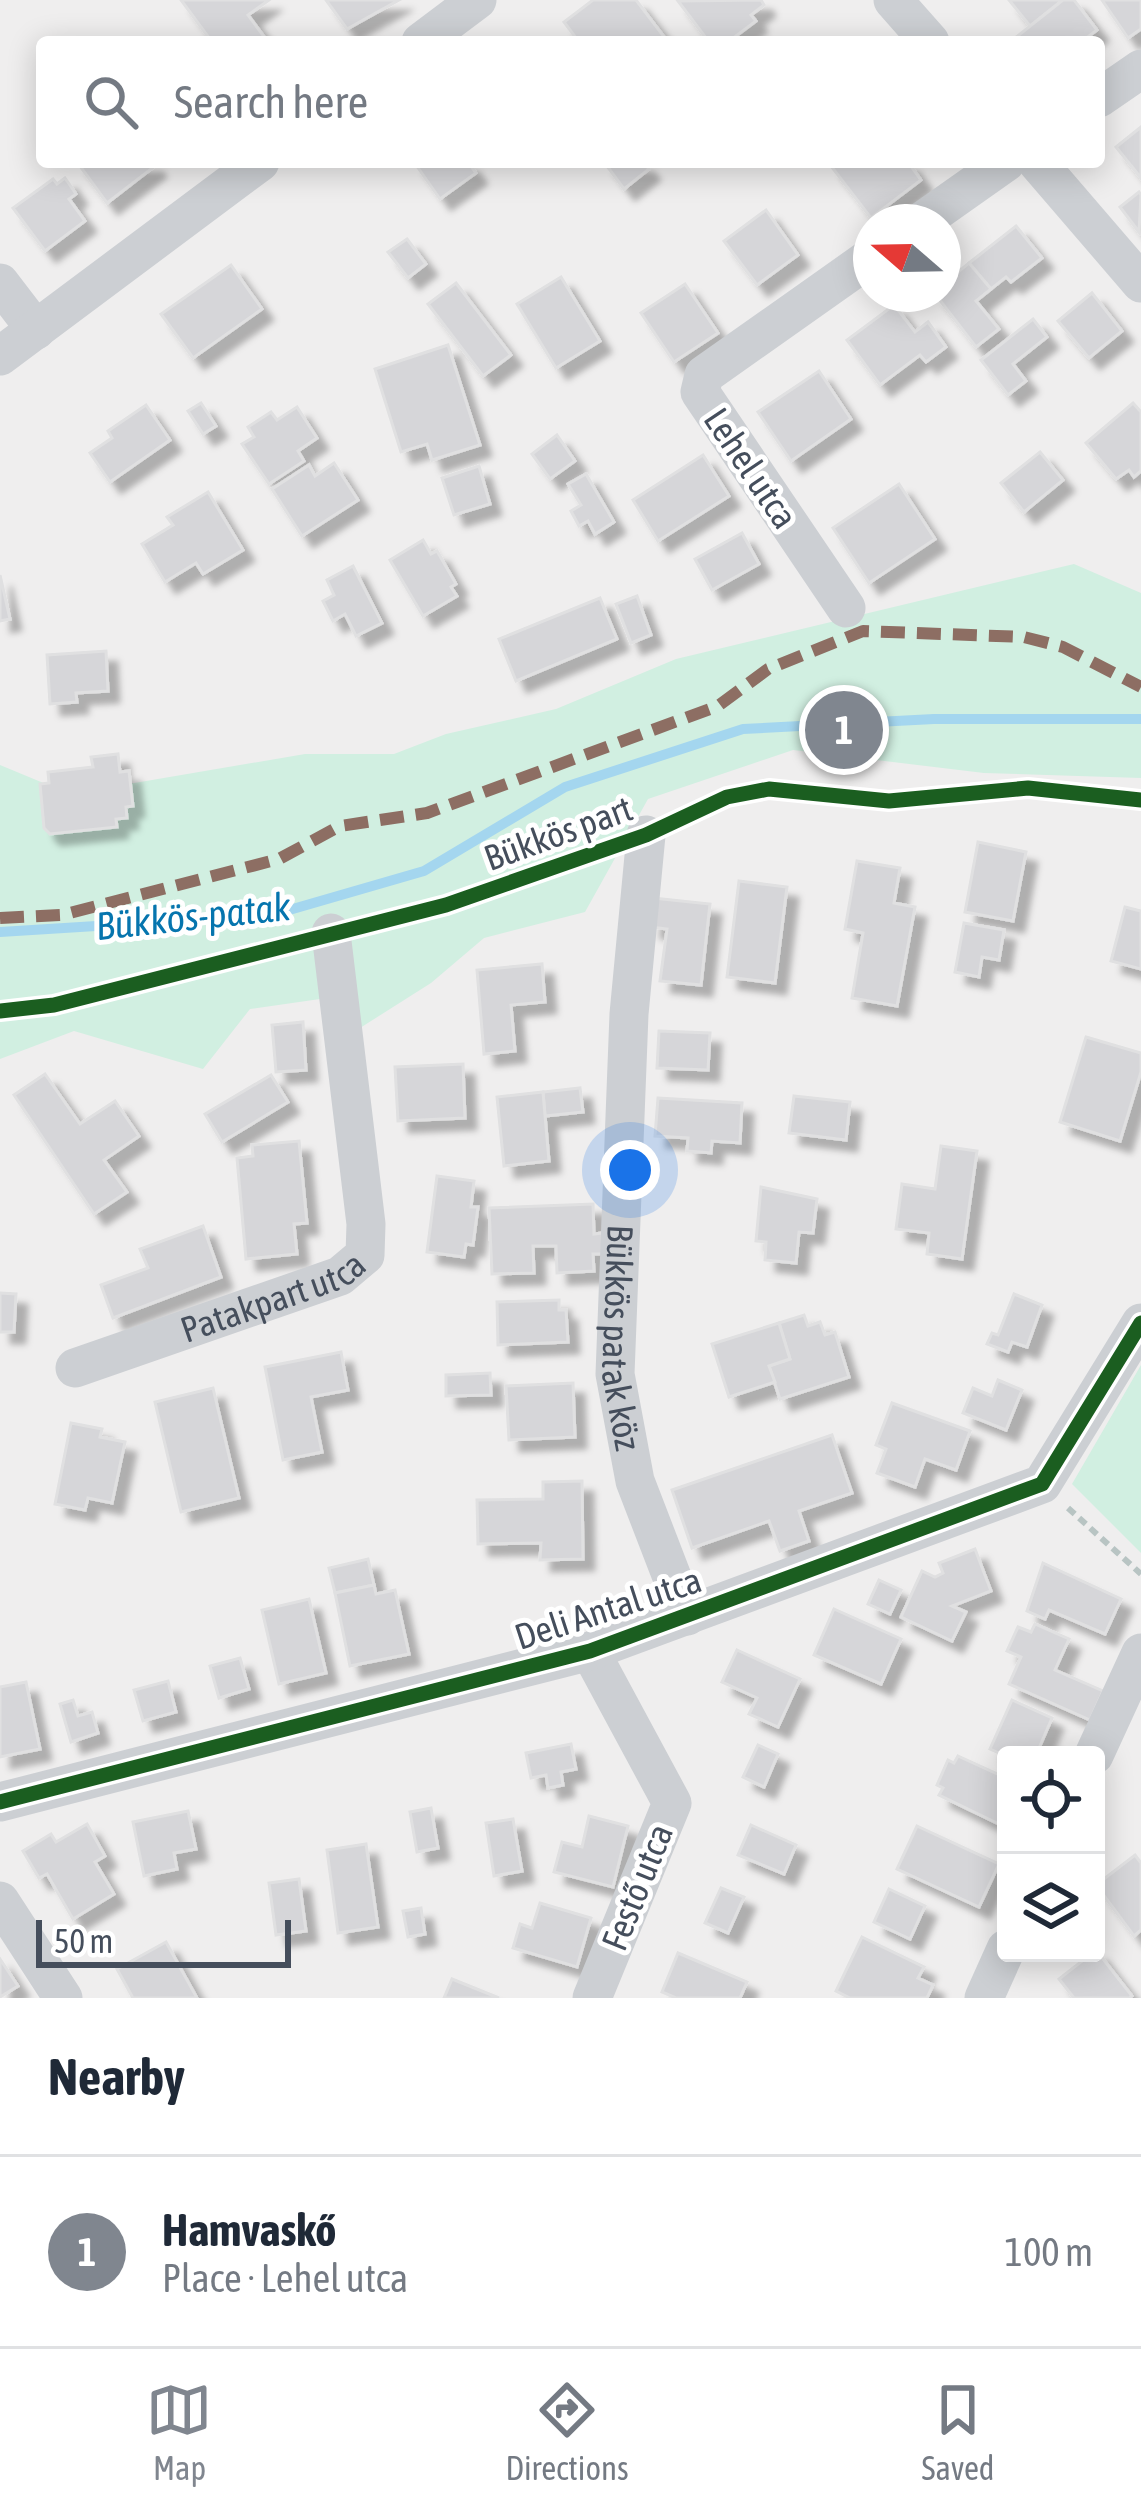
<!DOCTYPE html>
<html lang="en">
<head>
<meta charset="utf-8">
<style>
  :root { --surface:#fff; --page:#f6f6f7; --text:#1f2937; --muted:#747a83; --line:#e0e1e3; --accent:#80868f }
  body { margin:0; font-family:"Asap Condensed",sans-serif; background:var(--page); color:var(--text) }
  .controls { position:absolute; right:36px; bottom:36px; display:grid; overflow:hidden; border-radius:12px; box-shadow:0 6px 30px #0003 }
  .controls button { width:108px; height:108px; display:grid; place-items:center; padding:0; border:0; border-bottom:3px solid var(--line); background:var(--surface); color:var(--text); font:60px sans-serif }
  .compass { position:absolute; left:853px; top:204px; width:108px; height:108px; border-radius:50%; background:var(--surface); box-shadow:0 6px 30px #0003; rotate:290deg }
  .scale { position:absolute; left:36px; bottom:30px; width:255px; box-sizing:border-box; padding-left:12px; border:6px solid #454e5c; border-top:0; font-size:33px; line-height:42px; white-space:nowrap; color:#454e5c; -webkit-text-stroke:9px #fff; paint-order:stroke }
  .you { position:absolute; left:630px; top:1170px; width:42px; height:42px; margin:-30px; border:9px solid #fff; border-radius:50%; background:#1a73e8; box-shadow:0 0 0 18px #1a73e833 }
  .badge { display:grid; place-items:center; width:78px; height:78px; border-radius:50%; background:var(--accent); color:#fff; font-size:39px; font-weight:700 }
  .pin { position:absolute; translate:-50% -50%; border:6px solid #fff; box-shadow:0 3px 12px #0006 }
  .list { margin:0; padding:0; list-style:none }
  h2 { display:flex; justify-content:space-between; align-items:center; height:156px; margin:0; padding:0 48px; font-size:51px }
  h2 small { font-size:39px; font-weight:400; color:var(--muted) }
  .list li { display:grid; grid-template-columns:78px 1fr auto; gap:36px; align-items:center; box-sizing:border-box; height:192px; padding:0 48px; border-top:3px solid var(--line) }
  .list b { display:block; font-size:45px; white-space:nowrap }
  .list p { margin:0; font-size:39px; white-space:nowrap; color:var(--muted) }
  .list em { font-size:39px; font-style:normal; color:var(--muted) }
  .icon { flex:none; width:66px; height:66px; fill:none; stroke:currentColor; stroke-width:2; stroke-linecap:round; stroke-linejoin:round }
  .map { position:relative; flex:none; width:1141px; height:1998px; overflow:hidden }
  .search { position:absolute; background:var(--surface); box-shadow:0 6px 30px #0003; left:36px; right:36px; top:36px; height:132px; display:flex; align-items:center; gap:30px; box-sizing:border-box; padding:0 42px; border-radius:12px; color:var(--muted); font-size:45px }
  .sheet { height:348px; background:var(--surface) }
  nav { display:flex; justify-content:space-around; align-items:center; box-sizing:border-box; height:168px; border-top:3px solid var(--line); background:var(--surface); font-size:33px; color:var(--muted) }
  nav a { display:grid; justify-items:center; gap:6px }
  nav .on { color:var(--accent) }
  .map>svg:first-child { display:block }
</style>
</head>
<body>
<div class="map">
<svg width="1141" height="1998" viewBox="0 0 1141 1998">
  <defs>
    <filter id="shadow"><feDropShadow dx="11" dy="11" stdDeviation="3" flood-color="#0004"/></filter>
  </defs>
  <rect width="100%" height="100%" fill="#efeeee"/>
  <g fill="#d1efe1">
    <path d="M1074,564L1141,593V778L984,773L793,750L648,799L585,912L484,938L431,983L360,1028L320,999L250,1009L203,1069L74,1031L0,1059V765L70,794L305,754H394L446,734L556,709L676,659Z"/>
    <path d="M1141,1365V1553L1072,1484Z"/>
  </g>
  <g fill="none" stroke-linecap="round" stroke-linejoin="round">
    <path stroke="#a4d6ef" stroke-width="10" d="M0,932L272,915L424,871L565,787L743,729L934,719H1141"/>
  </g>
  <g fill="#d6d6d9" stroke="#e0e0e1" stroke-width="3" filter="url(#shadow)">
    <path d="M181,0H269L248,15L268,42H212Z"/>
    <path d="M326,0H399L347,29Z"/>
    <path d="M593,0H636L668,42H579L564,22Z"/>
    <path d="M761,0L764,5L751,15L756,21L728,42H709L678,1Z"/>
    <path d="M1009,0H1059L1060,2L1030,26Z"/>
    <path d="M1074,0L1097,30L1081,42H1010L1063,0Z"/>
    <path d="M1102,0H1141V29L1128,38Z"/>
    <path d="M1141,127V178L1116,147Z"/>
    <path d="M77,162H152L155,166L107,203Z"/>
    <path d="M414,162H468L476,173L440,199Z"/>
    <path d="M604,162H643L649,169L624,189Z"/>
    <path d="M836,162H908L921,180L871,218L831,166Z"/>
    <path d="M65,178L76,194L69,199L85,221L45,251L13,208L53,179L57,184Z"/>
    <path d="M1139,192L1141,195L1139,232L1120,207Z"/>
    <path d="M766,210L798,255L757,285L724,241Z"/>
    <path d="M1016,226L1042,258L1011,282L1006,277L991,289L969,263Z"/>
    <path d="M407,239L426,264L408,278L388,252Z"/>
    <path d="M969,263L991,289L976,301L999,329L976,347L935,294H943V284Z"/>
    <path d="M231,265L262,309L193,358L161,314Z"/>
    <path d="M561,277L600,341L556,368L517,304Z"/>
    <path d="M456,283L511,355L483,376L428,304Z"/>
    <path d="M685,284L718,333L674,362L641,313Z"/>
    <path d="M1092,293L1122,331L1089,358L1058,321Z"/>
    <path d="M894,305L915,332L928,322L946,347L926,362L920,355L880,385L847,340Z"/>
    <path d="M1033,319L1047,337L1013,364L1026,381L1008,395L981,360Z"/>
    <path d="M448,345L480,445L432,460L427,444L401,452L375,369Z"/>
    <path d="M819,371L851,419L791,461L758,412Z"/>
    <path d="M201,403L216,426L203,434L188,411Z"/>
    <path d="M1133,403L1141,412V471L1134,477L1129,470L1116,479L1086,443Z"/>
    <path d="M146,405L170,440L110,482L90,453L112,438L108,431Z"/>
    <path d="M297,407L317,438L298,451L304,461L269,484L242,444L254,437L248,427L271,412L277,420Z"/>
    <path d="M557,435L575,461L550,479L532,454Z"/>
    <path d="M1040,452L1063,480L1024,512L1001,483Z"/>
    <path d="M703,455L729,496L658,541L633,500Z"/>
    <path d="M334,463L358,500L302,536L272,489L309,465L315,476Z"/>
    <path d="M479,466L490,504L454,515L442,478Z"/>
    <path d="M586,474L614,522L595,534L588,521L579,526L571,511L581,505L568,484Z"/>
    <path d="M899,484L935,539L869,583L833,528Z"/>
    <path d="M208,492L243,550L203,574L196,563L165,582L142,544L173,525L167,517Z"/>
    <path d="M742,533L759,564L712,590L695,559Z"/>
    <path d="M423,540L431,554L437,551L456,584L451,587L457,596L423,616L390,560Z"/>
    <path d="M353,566L382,623L356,636L345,614L333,621L323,601L334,595L327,580Z"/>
    <path d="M0,575L10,619L0,621Z"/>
    <path d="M637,596L651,635L631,643L616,604Z"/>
    <path d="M600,598L617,639L516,681L499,639Z"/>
    <path d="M106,651L108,691L76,693L77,702L50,704L47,655Z"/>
    <path d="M118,754L120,772L129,771L133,806L126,807L127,818L116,819L117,827L50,834L44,828L40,784L49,783L48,772L93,767L91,757Z"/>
    <path d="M978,842L1026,852L1013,921L965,912Z"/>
    <path d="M857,861L900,868L894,903L915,907L897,1006L852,998L863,933L845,929Z"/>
    <path d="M739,881L787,887L775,983L727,977Z"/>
    <path d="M653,898L710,904L701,985L660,981L667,929L650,927Z"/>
    <path d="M1125,907L1141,911V969L1111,961Z"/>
    <path d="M964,923L1004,930L999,960L982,957L979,977L955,972Z"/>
    <path d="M542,964L545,1002L511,1005L515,1051L484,1054L477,970Z"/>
    <path d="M303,1022L306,1070L276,1072L272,1025Z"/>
    <path d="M659,1031L710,1033L708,1070L657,1068Z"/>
    <path d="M1086,1037L1141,1053V1072L1120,1141L1060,1122Z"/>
    <path d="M463,1064L465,1118L398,1121L395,1067Z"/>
    <path d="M45,1074L80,1124L115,1101L139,1136L104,1160L127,1192L94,1214L14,1095Z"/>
    <path d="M271,1075L288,1102L222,1142L205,1114Z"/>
    <path d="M580,1088L583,1112L545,1116L543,1092Z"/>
    <path d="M543,1092L549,1161L504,1166L497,1097Z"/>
    <path d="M794,1096L850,1102L846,1140L789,1133Z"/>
    <path d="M658,1098L742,1103L740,1143L712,1141L711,1153L687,1151L688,1138L655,1136Z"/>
    <path d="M299,1141L307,1223L294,1224L297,1254L246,1259L237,1158L253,1156L252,1145Z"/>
    <path d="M941,1146L977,1151L962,1259L927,1254L929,1233L896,1229L902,1184L935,1189Z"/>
    <path d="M437,1176L474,1181L471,1207H478L473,1245L466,1244L464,1257L427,1252Z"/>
    <path d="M761,1187L817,1199L813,1233L799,1232L796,1263L765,1260L766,1242L756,1241Z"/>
    <path d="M593,1204L594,1234L602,1233L603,1254H593L594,1271L557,1273L556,1246H533L534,1273L492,1274L489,1208Z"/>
    <path d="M203,1226L221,1277L113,1318L101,1285L148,1268L140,1249Z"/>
    <path d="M0,1293L16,1294L14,1332H0Z"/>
    <path d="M1014,1294L1042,1305L1027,1347L1012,1342L1008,1352L987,1344L992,1333L998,1335Z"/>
    <path d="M559,1300V1310H566L568,1342L498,1345L497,1302Z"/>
    <path d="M804,1315L808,1326L820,1322L825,1335L835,1332L849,1377L780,1399L769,1366L790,1359L779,1323Z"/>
    <path d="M779,1323L790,1359L769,1366L775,1382L729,1397L712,1344Z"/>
    <path d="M341,1352L348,1390L311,1397L322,1452L283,1460L265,1367Z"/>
    <path d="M490,1373L491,1395L446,1396V1375Z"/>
    <path d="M998,1380L1022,1390L1006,1430L963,1413L973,1388L992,1396Z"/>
    <path d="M573,1383L575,1437L509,1440L506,1386Z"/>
    <path d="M213,1388L239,1498L181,1512L155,1402Z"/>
    <path d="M892,1403L970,1431L956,1470L925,1459L915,1487L877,1473L886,1449L876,1445Z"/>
    <path d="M71,1423L102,1429L100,1437L125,1442L112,1503L88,1498L85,1510L55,1504Z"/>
    <path d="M832,1435L852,1493L799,1511L809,1541L780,1551L769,1521L692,1548L672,1490Z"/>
    <path d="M582,1481L583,1559L540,1560L541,1543L478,1544L477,1500L543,1499V1482Z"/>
    <path d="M975,1549L991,1591L952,1606L966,1612L952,1641L901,1617L922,1571L935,1577L943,1573L939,1563Z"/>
    <path d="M368,1559L374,1585L335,1593L329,1568Z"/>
    <path d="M1043,1563L1121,1599L1105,1634L1049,1610L1045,1619L1027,1611Z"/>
    <path d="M879,1580L901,1590L890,1614L868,1604Z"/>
    <path d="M374,1585L376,1594L395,1590L409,1654L350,1666L335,1593Z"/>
    <path d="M309,1599L326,1673L279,1684L262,1610Z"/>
    <path d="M834,1609L901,1639L881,1684L814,1655Z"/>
    <path d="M1035,1624L1069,1639L1055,1670L1103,1691L1090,1720L1009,1684L1021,1657L1007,1651L1018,1627L1031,1632Z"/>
    <path d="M737,1650L800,1679L778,1727L749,1714L757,1698L722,1682Z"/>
    <path d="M240,1658L249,1689L219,1698L210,1666Z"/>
    <path d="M168,1681L176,1712L143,1721L134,1690Z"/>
    <path d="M26,1682L40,1749L0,1757V1687Z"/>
    <path d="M73,1700L78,1716L92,1712L98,1733L71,1742L60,1704Z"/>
    <path d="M1012,1700L1052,1718L1036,1755L1006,1756L990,1749Z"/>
    <path d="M571,1744L576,1769L561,1772L563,1785L548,1788L546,1775L531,1778L526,1753Z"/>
    <path d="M758,1745L778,1754L764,1787L743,1777Z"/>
    <path d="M958,1756L1006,1778L1001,1825L939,1795L943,1788L937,1785L948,1760L954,1763Z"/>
    <path d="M431,1808L438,1848L417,1852L410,1812Z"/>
    <path d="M188,1811L196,1849L174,1853L177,1869L144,1876L133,1822Z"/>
    <path d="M589,1816L628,1826L613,1887L554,1872L562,1842L582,1847Z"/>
    <path d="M513,1819L522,1871L494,1876L486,1823Z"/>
    <path d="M87,1824L105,1856L95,1862L114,1894L73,1919L47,1874L39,1878L23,1851L51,1834L56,1842Z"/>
    <path d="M751,1825L796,1845L784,1874L738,1855Z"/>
    <path d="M917,1826L999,1864L979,1907L897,1869Z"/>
    <path d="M366,1844L378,1927L338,1933L327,1850Z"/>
    <path d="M1135,1855L1141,1863V1930L1134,1936L1096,1885Z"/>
    <path d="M299,1879L306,1931L276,1935L269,1883Z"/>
    <path d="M721,1888L744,1897L728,1933L705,1923Z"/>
    <path d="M889,1889L925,1906L910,1939L874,1922Z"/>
    <path d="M540,1903L591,1918L577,1967L513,1948L520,1924L532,1928Z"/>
    <path d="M421,1908L425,1934L408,1937L403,1911Z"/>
    <path d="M862,1937L924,1967L918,1978L933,1985L927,1998H850L836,1991Z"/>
    <path d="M166,1942L197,1998H133L117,1969Z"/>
    <path d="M1096,1950L1132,1996L1129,1998H1074L1059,1979Z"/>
    <path d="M678,1953L747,1982L740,1998H676L662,1992Z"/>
    <path d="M0,1959L18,1986L0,1997Z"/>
    <path d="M452,1979L499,1998H444Z"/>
  </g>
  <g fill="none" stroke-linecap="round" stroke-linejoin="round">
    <path stroke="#b8c4c3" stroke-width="6" stroke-dasharray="9 6" stroke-linecap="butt" d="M1068,1508L1141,1574"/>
    <g stroke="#cccfd3" stroke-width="39">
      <path d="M893,0L930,42"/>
      <path d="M421,42L477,0"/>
      <path d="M1099,98L1141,69"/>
      <path d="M1037,162L1141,283"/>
      <path d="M921,222L1006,162"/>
      <path d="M0,283L36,330"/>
      <path d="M0,356L260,162"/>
      <path d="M846,608L700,392L704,375L871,257"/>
      <path id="s1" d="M646,835L629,1014L615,1374L635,1481L687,1616"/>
      <path id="s2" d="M75,1368L340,1276L365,1255L366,1224L331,933"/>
      <path d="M590,1651L672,1803L592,1998"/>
      <path d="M1094,1755L1141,1653"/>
      <path d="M0,1802L590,1651L1042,1484L1141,1323"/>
      <path d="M0,1901L63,1998"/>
      <path d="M984,1998L1006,1949"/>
    </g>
    <path stroke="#8d6e63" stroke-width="12" stroke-dasharray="24 12" stroke-linecap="butt" d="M0,918L62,915L279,859L340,826L427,813L718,706L768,669L863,631L1024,637L1063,647L1141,687"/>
    <g stroke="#fff" stroke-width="22">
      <g id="cycleway">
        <path d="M0,1011L54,1005L446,905L646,835L727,797L769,789L889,801L1028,788L1141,800"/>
        <path d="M0,1802L590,1651L1042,1484L1141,1323"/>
      </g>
    </g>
    <use href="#cycleway" stroke="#1b5e20" stroke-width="15"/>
  </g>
  <g text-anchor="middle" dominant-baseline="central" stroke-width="10" stroke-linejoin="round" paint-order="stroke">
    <g font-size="36" fill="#454e5c" stroke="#fff">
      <text transform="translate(751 468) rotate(56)">Lehel utca</text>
      <text transform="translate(558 833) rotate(-20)">Bükkös part</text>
      <text stroke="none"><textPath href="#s2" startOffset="210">Patakpart utca</textPath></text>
      <text stroke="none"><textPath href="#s1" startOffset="504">Bükkös patak köz</textPath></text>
      <text transform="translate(608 1608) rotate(-18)">Deli Antal utca</text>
      <text transform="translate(637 1887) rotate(-68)">Festő utca</text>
    </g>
    <g font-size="39" font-style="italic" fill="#0675ae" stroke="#fff">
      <text transform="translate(193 916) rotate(-6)">Bükkös-patak</text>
    </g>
  </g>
</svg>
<div class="controls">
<button><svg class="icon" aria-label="locate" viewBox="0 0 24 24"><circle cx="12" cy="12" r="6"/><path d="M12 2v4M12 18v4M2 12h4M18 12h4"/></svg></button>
<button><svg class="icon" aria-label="layers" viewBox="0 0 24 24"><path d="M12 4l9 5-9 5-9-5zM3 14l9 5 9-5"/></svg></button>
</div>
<svg class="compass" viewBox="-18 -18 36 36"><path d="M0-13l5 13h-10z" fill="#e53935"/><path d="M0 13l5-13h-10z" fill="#747a83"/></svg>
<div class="scale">50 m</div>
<div class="you"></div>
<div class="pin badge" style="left:844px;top:730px">1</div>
<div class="search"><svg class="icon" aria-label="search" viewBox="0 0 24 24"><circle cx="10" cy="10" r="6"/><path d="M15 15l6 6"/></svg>Search here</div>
</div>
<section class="sheet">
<h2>Nearby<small></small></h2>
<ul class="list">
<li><span class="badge">1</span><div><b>Hamvaskő</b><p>Place · Lehel utca</p></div><em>100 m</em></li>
</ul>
</section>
<nav>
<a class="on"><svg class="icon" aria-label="map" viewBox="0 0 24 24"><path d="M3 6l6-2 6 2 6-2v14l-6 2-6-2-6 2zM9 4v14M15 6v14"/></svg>Map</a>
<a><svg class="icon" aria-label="directions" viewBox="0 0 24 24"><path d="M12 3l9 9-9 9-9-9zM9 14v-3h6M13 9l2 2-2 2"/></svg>Directions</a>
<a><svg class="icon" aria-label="saved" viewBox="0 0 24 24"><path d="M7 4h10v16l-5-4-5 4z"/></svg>Saved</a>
</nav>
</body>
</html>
